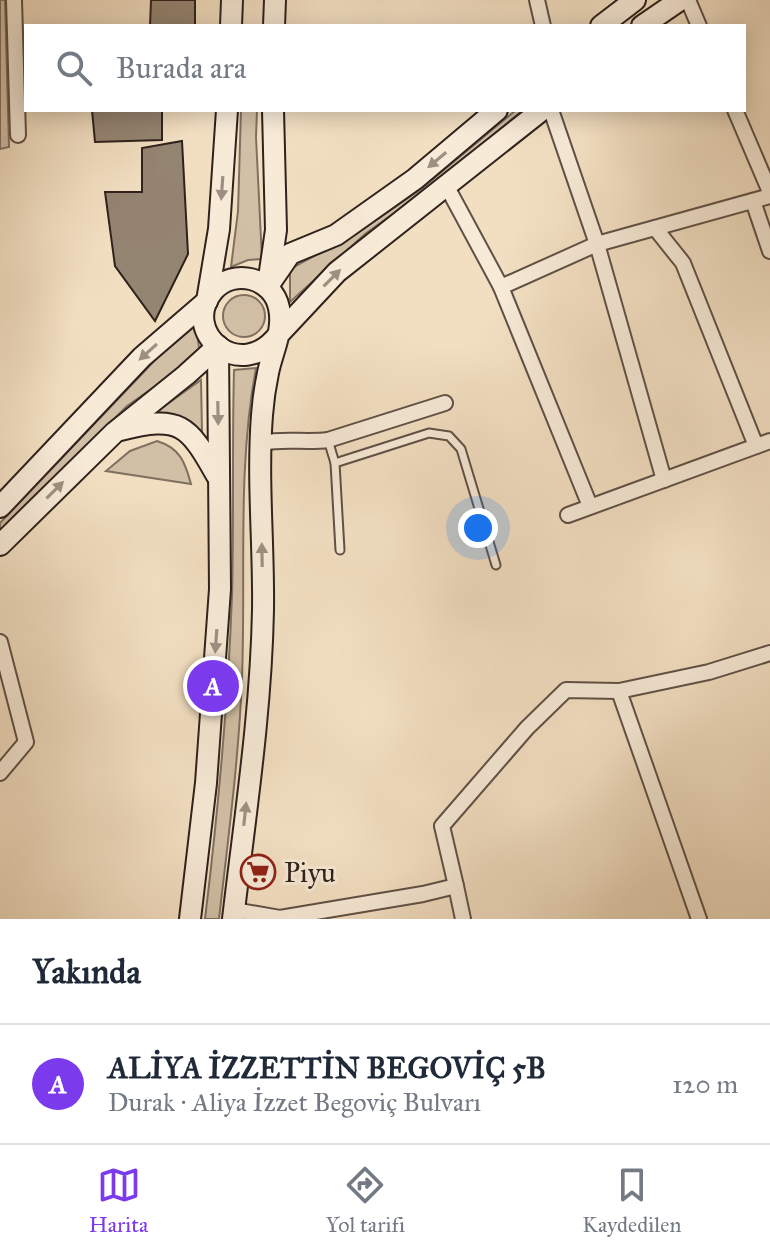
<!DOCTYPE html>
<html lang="tr">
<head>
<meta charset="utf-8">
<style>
  :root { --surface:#fff; --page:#f6f6f7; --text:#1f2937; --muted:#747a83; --line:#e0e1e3; --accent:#7c3aed }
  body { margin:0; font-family:"IM FELL Great Primer",serif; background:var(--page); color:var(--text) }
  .you { position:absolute; left:478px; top:528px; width:28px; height:28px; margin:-20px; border:6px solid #fff; border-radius:50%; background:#1a73e8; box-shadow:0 0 0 12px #1a73e833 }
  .badge { display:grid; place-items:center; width:52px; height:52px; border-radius:50%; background:var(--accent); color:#fff; font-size:26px; font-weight:700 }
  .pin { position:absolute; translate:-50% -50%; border:4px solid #fff; box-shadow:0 2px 8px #0006 }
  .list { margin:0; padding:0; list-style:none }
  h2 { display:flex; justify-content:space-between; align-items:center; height:104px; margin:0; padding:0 32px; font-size:34px }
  h2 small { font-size:26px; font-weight:400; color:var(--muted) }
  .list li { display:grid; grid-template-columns:52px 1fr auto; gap:24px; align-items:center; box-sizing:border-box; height:120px; padding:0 32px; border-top:2px solid var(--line) }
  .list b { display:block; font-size:30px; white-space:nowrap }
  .list p { margin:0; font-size:26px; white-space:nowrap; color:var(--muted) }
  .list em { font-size:26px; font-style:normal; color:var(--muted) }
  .icon { flex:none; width:44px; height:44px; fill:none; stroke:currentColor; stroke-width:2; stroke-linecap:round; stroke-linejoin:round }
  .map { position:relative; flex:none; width:770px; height:919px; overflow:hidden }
  .search { position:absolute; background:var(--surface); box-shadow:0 4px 20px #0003; left:24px; right:24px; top:24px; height:88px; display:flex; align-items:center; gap:20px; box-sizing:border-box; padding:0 28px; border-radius:0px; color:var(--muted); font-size:30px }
  .sheet { height:224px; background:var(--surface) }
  nav { display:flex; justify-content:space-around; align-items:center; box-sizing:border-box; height:112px; border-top:2px solid var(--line); background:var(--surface); font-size:22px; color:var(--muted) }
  nav a { display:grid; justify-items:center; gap:4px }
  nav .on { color:var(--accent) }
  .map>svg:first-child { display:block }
</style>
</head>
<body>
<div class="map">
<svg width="770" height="919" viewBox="0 0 770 919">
  <rect width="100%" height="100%" fill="#f2dfc2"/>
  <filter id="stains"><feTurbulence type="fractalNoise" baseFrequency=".0025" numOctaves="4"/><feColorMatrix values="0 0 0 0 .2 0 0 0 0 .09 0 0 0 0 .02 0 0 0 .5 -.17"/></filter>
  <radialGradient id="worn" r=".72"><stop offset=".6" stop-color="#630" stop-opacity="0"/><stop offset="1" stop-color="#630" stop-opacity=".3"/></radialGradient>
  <g fill="#d1bfa6" stroke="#807061" stroke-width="2">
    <path d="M0,0H5L9,147L0,149Z"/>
    <path d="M241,110H257L256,137L262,259L248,260L231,267L238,211Z"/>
    <path d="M516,110H523L425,191L365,234L290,302V269L362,230L421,189Z"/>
    <circle cx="244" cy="316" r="21"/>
    <path d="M196,325L200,355L127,406L0,532V523L158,357Z"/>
    <path d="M256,368C237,469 246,574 242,677C239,758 228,839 219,919H205C218,812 228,704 232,596C234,521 232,445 234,370Z"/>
    <path d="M201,380L202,431L180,416L156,412Z"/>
    <path d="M157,441C180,448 185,462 191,484L106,471L130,451Z"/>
  </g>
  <g fill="#948472" stroke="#2f211c" stroke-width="2">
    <path d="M151,0H195V26H150Z"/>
    <path d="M92,110H162V140L95,142Z"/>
    <path d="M182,141L188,254L155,321L115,266L105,192H142V148Z"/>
  </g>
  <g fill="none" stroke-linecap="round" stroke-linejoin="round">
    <g stroke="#605046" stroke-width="11">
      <g id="service">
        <path d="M328,440L335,463L340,550"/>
        <path d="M335,463L429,433L449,436L461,449L496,565"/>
      </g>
    </g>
    <g stroke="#605046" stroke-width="18">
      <g id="minor">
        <path d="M14,0L18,135"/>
        <path d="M537,0L543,26"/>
        <path d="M688,0L699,26"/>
        <path d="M551,110L597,244L770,196"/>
        <path d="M735,110L770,192"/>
        <path d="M446,185L501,287L590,506"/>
        <path d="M753,201L770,251"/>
        <path d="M655,228L683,263L756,446"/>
        <path d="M501,287L597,244L664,480"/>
        <path d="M262,443C284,438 306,443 328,440L445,403"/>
        <path d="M568,515L770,441"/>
        <path d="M0,642L26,742L0,773"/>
        <path d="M619,691L699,919"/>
        <path d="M456,886L463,919"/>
        <path d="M234,910L280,918L423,894L456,886L442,826L527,728L566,690L619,691L709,672L770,653"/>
      </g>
    </g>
    <g stroke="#2f211c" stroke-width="24">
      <g id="secondary">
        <path d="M231,26L232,0"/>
        <path d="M274,26L275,0"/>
        <path d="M601,26L635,0"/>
        <path d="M642,26L680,0"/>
        <path d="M269,278L276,230L273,110"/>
        <path d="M268,286L290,254L336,235L415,179L497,110"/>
        <path d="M207,301L219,229L227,110"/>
        <path d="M120,430C180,415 188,424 217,476"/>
        <path d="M0,507L142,357L207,301"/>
        <path d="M0,545L115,432L186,375L218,346"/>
        <path d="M190,919L206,783L220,589L218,346"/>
        <path d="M233,919C245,816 261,714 263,610C264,546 257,480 262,415C263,402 265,387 268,373C272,352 284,331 279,308C273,278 234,267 213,291C179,332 241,385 279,334L337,272L542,110"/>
      </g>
    </g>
    <use href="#service" stroke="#f7ead7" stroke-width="7"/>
    <use href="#minor" stroke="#f7ead7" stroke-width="14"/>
    <use href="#secondary" stroke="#f7ead7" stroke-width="20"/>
  </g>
  <defs><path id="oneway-solid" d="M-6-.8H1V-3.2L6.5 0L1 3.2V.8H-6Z" transform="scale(2)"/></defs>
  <g fill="#9d9083">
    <use href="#oneway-solid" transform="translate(437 160) rotate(140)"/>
    <use href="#oneway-solid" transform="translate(222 188) rotate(94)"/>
    <use href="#oneway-solid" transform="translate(332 278) rotate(-45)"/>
    <use href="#oneway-solid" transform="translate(148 352) rotate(138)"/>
    <use href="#oneway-solid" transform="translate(218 413) rotate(89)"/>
    <use href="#oneway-solid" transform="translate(55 490) rotate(-45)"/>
    <use href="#oneway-solid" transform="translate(262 555) rotate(-91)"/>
    <use href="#oneway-solid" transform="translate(216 641) rotate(94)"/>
    <use href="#oneway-solid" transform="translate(245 814) rotate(-84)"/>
  </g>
  <defs>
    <g id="supermarket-ring" transform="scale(1.8)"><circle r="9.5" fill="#f7ead7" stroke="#8f2418" stroke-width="1.5"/><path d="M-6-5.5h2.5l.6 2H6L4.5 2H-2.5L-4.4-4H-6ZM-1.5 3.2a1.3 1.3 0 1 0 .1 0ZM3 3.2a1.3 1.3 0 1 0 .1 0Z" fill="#8f2418"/></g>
  </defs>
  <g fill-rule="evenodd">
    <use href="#supermarket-ring" x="258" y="872"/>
  </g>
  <g text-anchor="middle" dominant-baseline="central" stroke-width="6" stroke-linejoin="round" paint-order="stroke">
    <g font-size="28" fill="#2f211c" stroke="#f7ead7" text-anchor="start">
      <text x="284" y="872">Piyu</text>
    </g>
  </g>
  <rect width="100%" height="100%" filter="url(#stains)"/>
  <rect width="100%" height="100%" fill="url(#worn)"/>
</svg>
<div class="you"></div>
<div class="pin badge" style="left:213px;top:686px">A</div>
<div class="search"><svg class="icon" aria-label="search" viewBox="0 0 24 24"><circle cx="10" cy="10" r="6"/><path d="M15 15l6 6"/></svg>Burada ara</div>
</div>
<section class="sheet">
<h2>Yakında<small></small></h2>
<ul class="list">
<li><span class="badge">A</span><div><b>ALİYA İZZETTİN BEGOVİÇ 5B</b><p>Durak · Aliya İzzet Begoviç Bulvarı</p></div><em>120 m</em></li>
</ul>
</section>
<nav>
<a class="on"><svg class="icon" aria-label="map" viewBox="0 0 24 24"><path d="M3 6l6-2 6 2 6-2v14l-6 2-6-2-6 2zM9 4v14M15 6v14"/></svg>Harita</a>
<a><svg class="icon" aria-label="directions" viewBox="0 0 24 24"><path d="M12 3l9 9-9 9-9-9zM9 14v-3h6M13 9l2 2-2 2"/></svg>Yol tarifi</a>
<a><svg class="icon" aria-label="saved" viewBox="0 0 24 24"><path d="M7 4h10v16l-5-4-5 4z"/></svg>Kaydedilen</a>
</nav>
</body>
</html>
